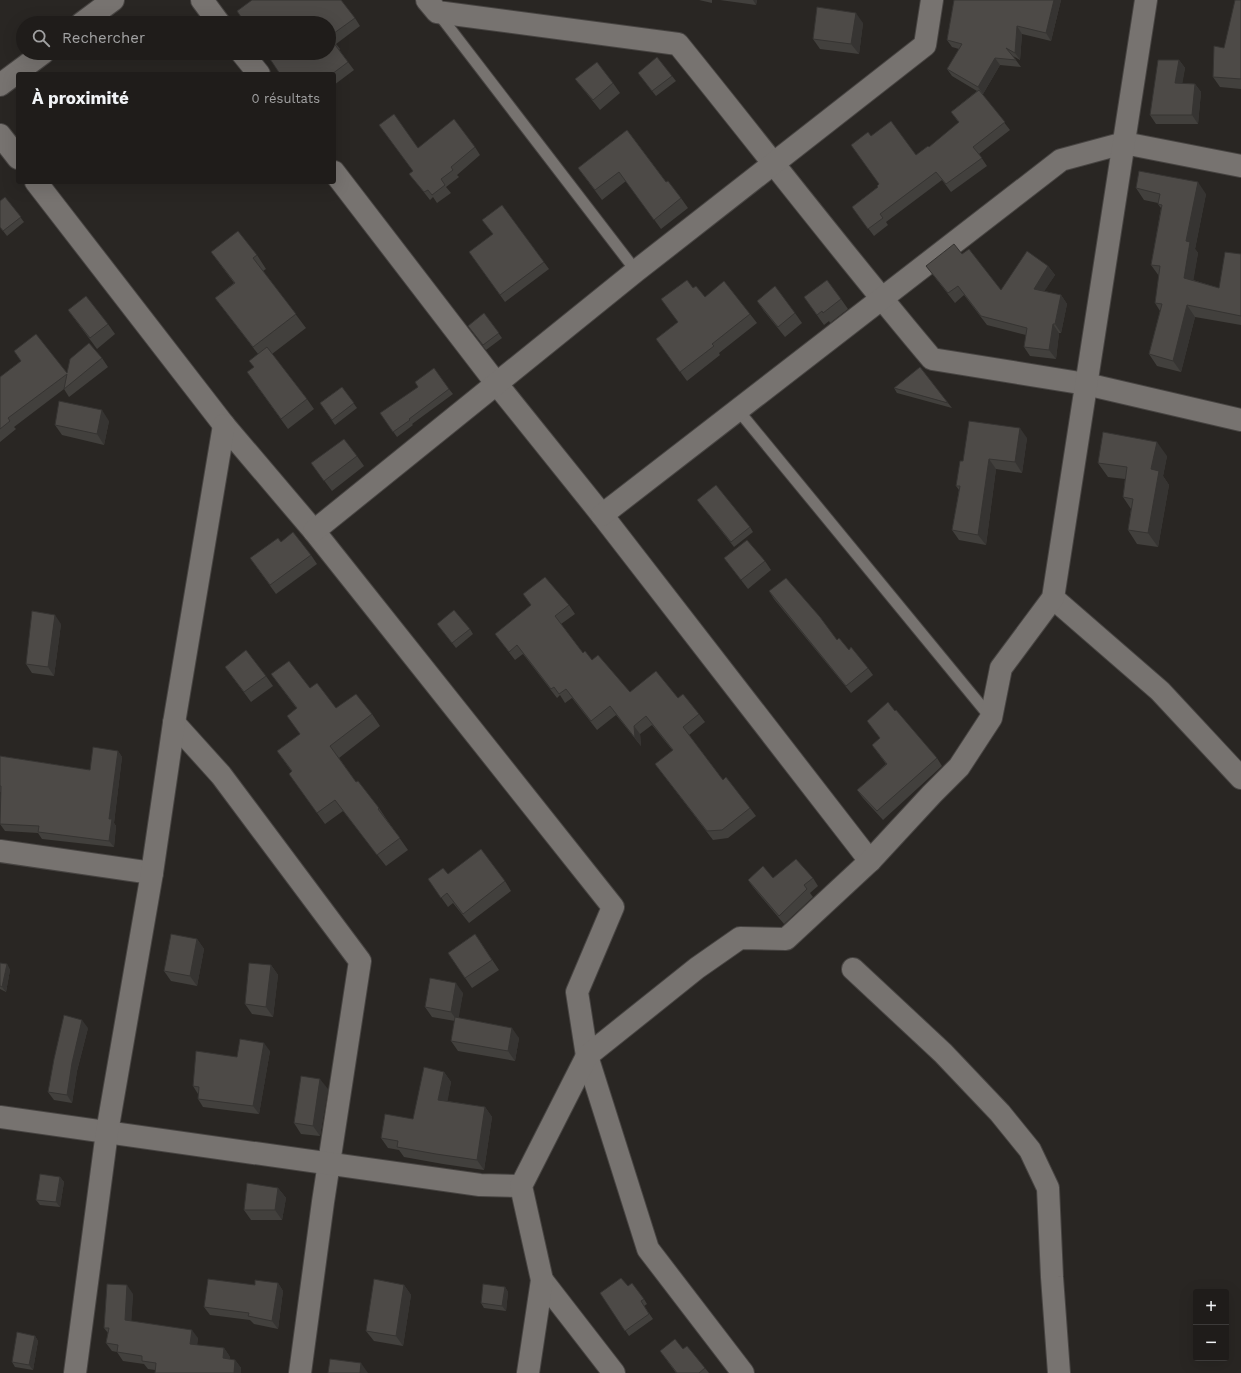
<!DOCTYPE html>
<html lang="fr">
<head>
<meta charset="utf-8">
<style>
  :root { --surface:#1f1c1a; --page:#2c2927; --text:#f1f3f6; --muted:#a1a1a2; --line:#3c3a39 }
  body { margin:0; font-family:"Work Sans",sans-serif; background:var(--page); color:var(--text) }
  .controls { position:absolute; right:12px; bottom:12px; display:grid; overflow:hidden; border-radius:4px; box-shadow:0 4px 16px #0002 }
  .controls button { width:36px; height:36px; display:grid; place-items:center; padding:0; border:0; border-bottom:1px solid var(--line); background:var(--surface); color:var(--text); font:20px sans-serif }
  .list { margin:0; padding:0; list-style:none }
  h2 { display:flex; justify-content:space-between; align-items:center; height:52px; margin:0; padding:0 16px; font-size:17px }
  h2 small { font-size:13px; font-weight:400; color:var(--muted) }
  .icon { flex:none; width:22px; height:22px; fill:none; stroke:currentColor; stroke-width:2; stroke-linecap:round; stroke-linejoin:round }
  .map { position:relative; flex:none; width:1241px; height:1373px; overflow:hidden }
  .search { position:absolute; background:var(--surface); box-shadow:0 4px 16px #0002; left:16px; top:16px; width:320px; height:44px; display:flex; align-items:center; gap:10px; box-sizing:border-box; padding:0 14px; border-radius:22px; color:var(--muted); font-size:15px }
  .panel { position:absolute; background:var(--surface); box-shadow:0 4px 16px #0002; left:16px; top:72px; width:320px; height:112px; border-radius:4px }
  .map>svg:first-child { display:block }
</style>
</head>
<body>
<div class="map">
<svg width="1241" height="1373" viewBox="0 0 1241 1373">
  <rect width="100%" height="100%" fill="#292623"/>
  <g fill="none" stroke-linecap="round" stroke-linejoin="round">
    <g stroke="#474442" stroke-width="13">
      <g id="lane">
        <path d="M438,13L636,271"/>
        <path d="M738,410L991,718"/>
      </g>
    </g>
    <g stroke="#474442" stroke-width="24">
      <g id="street">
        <path d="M202,0L219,23"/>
        <path d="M427,0L437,12L678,44C763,149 845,256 932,359L1086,384L1241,420"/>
        <path d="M82,23L113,0"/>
        <path d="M242,53L259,74"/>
        <path d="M0,85L43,53"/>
        <path d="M0,135L18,158"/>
        <path d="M334,172L496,383L602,515L870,861"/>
        <path d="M36,182L224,425L314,531L613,907L577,992L587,1056L648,1249L743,1373"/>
        <path d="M602,515L1061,160L1124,143L1241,166"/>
        <path d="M314,531L636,271L925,45L932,0"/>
        <path d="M1053,598L1160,691L1241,778"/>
        <path d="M174,723L221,775L360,961L323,1202L300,1373"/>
        <path d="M0,851L152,873"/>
        <path d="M853,969L943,1053L1000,1113L1030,1150L1048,1188L1052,1277L1059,1373"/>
        <path d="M0,1117L480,1185L521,1186"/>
        <path d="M542,1280L614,1373"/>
        <path d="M75,1373L107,1132L152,873L174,723L224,425"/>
      </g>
    </g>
    <g stroke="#474442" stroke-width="24">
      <path id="secondary" d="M528,1373L542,1280L521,1186L587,1056L697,968L740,938L786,939L870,861L932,794L959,767L991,718L1001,668L1053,598L1146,0"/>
    </g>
    <use href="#lane" stroke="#777370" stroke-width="11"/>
    <use href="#street" stroke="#777370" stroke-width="22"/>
    <use href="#secondary" stroke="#777370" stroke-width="22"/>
  </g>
  <g fill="#42403d">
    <path d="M699,0H712V3Z"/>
    <path d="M720,0H757L756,5Z"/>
    <path d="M954,0H1061L1051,41L1022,34L1020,60L1013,56L1021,67L1000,65L983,94H982L1010,130L979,154L987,166L951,192L942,180L886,222L888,225L874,236L852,207L878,187L879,184L871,136L916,155L929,147L959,123L951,112L977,91L952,76L947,69L959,49L952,47L947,40Z"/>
    <path d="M1241,0V89L1220,87L1213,77L1224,48Z"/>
    <path d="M355,18L360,26L336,44L340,49L339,50L354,70L334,85V74H280L329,23Z"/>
    <path d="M863,23L859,54L820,49L813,39Z"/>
    <path d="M1179,60L1185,68L1182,83L1195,84L1201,92L1198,124H1156L1150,115Z"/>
    <path d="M638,73L672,76L676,81L656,96Z"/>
    <path d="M575,79L613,83L620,93L600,110L583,89Z"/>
    <path d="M379,125L418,148L475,147L480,155L457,175L459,177L446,187L451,193L437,203L433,197L430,200L415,181L409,174L413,171Z"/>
    <path d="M627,130L666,182L681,198L688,208L661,229L626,181L602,200L578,168Z"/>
    <path d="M1136,188L1206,194L1195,249L1198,253L1193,280L1219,288L1241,254V325L1195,317L1181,372L1157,366L1149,354L1160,311L1155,303L1159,276L1151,265L1161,208L1158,204V203L1144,200Z"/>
    <path d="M5,197L24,222L7,236L0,227Z"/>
    <path d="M502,205L549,269L505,302L469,252L493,234L482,220Z"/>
    <path d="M211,252L257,255L266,269L263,271L306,328L272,354L307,399L314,409L288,429L254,382V367L258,354L215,298L234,283Z"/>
    <path d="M962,254L1001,290L1048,266L1055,275L1044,291L1061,295L1067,304L1061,333H1059L1056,359L1030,356L1024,347L1026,335L987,325L964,295L955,303L933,275L926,266Z"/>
    <path d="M693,288L705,297L750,314L757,323L719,353L720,355L687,381L656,339L678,322Z"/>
    <path d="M804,297L841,299L848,309L830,323L829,321L824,325Z"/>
    <path d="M757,301L795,313L802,323L785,337L764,311Z"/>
    <path d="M68,310L108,324L115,334L97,349Z"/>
    <path d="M484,313L502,338L486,350L468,326Z"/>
    <path d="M14,351L67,373L102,358L108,367L69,397L64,389L14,427L16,429L0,442V377L21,361Z"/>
    <path d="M342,387L357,408L335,425L320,403Z"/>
    <path d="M894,388L948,403L952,408L897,393Z"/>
    <path d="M449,389L453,394L412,424L413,425L397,437L380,413Z"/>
    <path d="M109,421L104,445L62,435L55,425Z"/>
    <path d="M1027,438L1022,473L996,469L986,545L959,540L952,530L959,490L956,486L963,461Z"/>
    <path d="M357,456L364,466L332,491L311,463Z"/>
    <path d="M1167,456L1163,476L1169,485L1158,547L1137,544L1128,530L1131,509L1123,497L1125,479L1108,477L1098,463Z"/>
    <path d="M697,500L750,527L753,532L734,547Z"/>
    <path d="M281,542L311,555L317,564L276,594L250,558Z"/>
    <path d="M724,558L765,561L771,570L748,589Z"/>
    <path d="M769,591L837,640L868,668L873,675L851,693L774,599Z"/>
    <path d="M531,605H569L575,614L561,624L583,653L630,692L678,698L699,714L705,722L689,735L723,780L750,808L756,816L728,838L713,840L655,764L673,751L652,725L640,734L641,746L616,715L597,730L572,698L565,703L560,695L557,698L523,654L515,660L495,634Z"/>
    <path d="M61,624L54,676L32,673L26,664Z"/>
    <path d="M437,624L470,629L473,634L456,648Z"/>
    <path d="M225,667L266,676L273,686L251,702Z"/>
    <path d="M271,674L310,688L336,708L372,714L380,726L339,758L356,782L379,808L387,820L408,850L386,866L343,811L325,824L289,774L292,772L277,751L300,734L297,709Z"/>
    <path d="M895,711L937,758L942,766L883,820L863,798L857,790L886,764L872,745L880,738L867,721Z"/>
    <path d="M118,751L122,757L114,823L116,826L114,847L42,839L38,833L5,831L0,824L1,792H0V756L90,770Z"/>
    <path d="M448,874L505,881L511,891L469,923L453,903L448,907L428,879Z"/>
    <path d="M773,878H813L818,886L810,893L813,897L784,924L753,887L748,880Z"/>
    <path d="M475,934L499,970L472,988L448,953Z"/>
    <path d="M197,939L204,949L197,986L171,981L164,971Z"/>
    <path d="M0,963L7,964L10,970L6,992L0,989Z"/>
    <path d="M271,965L278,975L273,1017L252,1014L245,1004Z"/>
    <path d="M463,993L458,1018L519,1038L515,1061L458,1051L451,1041L455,1021L432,1017L425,1007Z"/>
    <path d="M88,1028L77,1071L72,1103L54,1100L48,1092Z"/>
    <path d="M270,1051L259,1114L203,1107L198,1099V1094L193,1086L237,1057Z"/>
    <path d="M444,1072L451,1082L447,1101L485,1107L492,1117L484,1170L443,1164L404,1157L399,1150L388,1148L381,1138L413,1119Z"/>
    <path d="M328,1089L320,1136L301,1134L294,1123Z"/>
    <path d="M60,1177L64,1182L60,1207L40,1205L36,1200Z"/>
    <path d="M278,1188L286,1198L282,1220H251L244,1210Z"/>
    <path d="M278,1283L283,1291L278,1329L254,1324L250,1320L210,1315L204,1307L255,1285Z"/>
    <path d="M404,1285L411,1295L403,1346L374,1341L366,1331Z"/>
    <path d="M505,1287L508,1292L506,1311L484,1308L481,1303Z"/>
    <path d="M600,1293L644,1299L647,1304L644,1306L653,1319L629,1336Z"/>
    <path d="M133,1294L131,1321L198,1338L197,1345L224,1348L230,1357V1359L235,1360L241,1368L155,1370L148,1369L144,1364L123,1361L117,1352L112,1351L106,1343L108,1333L104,1328Z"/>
    <path d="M35,1336L38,1341L33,1370L15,1367L12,1362Z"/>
    <path d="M683,1349L705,1368L709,1373H676L660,1351Z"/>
  </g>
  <g fill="#363432">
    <path d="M753,0H757L756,5Z"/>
    <path d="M1054,0H1061L1051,41L1046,33Z"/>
    <path d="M856,13L863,23L859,54L851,44Z"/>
    <path d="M1017,26L1022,34L1020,60L1015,53Z"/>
    <path d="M995,58L1000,65L983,94L978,87Z"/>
    <path d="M1179,60L1185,68L1181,92L1175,83Z"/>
    <path d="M1195,84L1201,92L1198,124L1192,115Z"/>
    <path d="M1198,182L1206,194L1195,249L1198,253L1192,289L1184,278L1186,241Z"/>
    <path d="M1048,266L1055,275L1040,298L1034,289Z"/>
    <path d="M1061,295L1067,304L1061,333L1055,324Z"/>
    <path d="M1187,305L1195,317L1181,372L1173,361Z"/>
    <path d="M1053,324L1059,333L1056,359L1049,350Z"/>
    <path d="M102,410L109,421L104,445L97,434Z"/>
    <path d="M1020,428L1027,438L1022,473L1015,462Z"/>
    <path d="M1157,442L1167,456L1163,476L1169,485L1158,547L1148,533L1151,469Z"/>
    <path d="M989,459L996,469L986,545L978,535Z"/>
    <path d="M55,615L61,624L54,676L48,667Z"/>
    <path d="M634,726L640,734L641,746L635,738Z"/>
    <path d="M118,751L122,757L114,823L116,826L114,847L109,841V819Z"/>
    <path d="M197,939L204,949L197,986L190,976Z"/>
    <path d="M7,964L10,970L6,992L2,987Z"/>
    <path d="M271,965L278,975L273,1017L266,1007Z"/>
    <path d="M456,983L463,993L458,1022L451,1012Z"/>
    <path d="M82,1020L88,1028L77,1071L72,1103L67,1095L72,1063Z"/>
    <path d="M512,1028L519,1038L515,1061L508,1051Z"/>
    <path d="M264,1043L270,1051L259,1114L253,1106Z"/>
    <path d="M444,1072L451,1082L446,1110L438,1100Z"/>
    <path d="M320,1079L328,1089L320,1136L313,1126Z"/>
    <path d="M485,1107L492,1117L484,1170L477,1160Z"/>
    <path d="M60,1177L64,1182L60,1207L56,1202Z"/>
    <path d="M278,1188L286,1198L282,1220L275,1210Z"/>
    <path d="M278,1283L283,1291L278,1329L272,1321Z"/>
    <path d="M127,1285L133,1294L131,1328L125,1320Z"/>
    <path d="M404,1285L411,1295L403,1346L396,1336Z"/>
    <path d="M505,1287L508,1292L506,1311L502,1306Z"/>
    <path d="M192,1330L198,1338L196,1353L190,1344Z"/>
    <path d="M35,1336L38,1341L33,1370L29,1365Z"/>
    <path d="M224,1348L230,1357L229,1367L223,1358Z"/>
    <path d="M235,1360L241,1368V1373H234Z"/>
    <path d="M361,1363L368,1373H360Z"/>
  </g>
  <g fill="#4d4a47" stroke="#363432">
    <path d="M252,0H341L355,18L330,36L334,41L333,42L348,62L332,74H280L266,53H329V23H245L237,11Z"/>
    <path d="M954,0H1054L1046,33L1017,26L1015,53L1006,48L1016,60L995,58L978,87L947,69L962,44L947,40Z"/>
    <path d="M1235,0H1241V79L1213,77L1214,46L1224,48Z"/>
    <path d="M817,7L856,13L851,44L813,39Z"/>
    <path d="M657,57L672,76L652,91L638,73Z"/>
    <path d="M1158,60H1179L1175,83L1195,84L1192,115H1150Z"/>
    <path d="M597,62L613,83L593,100L575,79Z"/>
    <path d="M979,90L1005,122L973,147L982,158L946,184L936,172L880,214L883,218L868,229L852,207L878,187L877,186L879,184L851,145L868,132L871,136L891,121L916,155L928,146L929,147L959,122L951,112Z"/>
    <path d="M394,114L418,148L454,119L475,147L451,167L453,170L441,179L445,185L432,195L428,190L424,192L409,174L413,171L379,125Z"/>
    <path d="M627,130L666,182L668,181L681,198L654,220L619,172L595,190L578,168Z"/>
    <path d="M1139,171L1198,182L1186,241L1190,242L1184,278L1219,288L1225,252L1241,254V316L1187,305L1173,361L1149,354L1162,304L1155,303L1160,266L1151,265L1162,205L1158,204L1160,194L1136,188Z"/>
    <path d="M5,197L21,217L3,231L0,227V201Z"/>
    <path d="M502,205L544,262L500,295L469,252L493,234L482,220Z"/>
    <path d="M238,231L257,255L253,258L296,314L253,347L215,298L235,283L211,252Z"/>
    <path d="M954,244L962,254L969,249L1001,290L1027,251L1048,266L1034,289L1061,295L1055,324H1053L1049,350L1024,347L1027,328L981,316L958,286L948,293L926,266Z"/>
    <path d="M687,280L693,288L696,286L705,297L724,281L750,314L712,344L714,346L680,372L656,339L678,322L661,299Z"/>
    <path d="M827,280L841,299L823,313L822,311L817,315L804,297Z"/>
    <path d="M775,286L795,313L778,327L757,301Z"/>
    <path d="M86,296L108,324L90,338L68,310Z"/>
    <path d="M484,313L499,333L483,345L468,326Z"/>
    <path d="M36,334L67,373L70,359L89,343L102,358L64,389L67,374L8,418L10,421L0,429V377L21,361L14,351Z"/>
    <path d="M267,347L307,399L281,419L247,372L254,367L249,361Z"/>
    <path d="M920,367L948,403L894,388Z"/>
    <path d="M434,368L449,389L409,419L410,420L393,432L380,413L418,387L415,382Z"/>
    <path d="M342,387L354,403L332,420L320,403Z"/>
    <path d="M59,401L102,410L97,434L55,425Z"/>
    <path d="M969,421L1020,428L1015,462L989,459L978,535L952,530L960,486H956L960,461H963Z"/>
    <path d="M1103,432L1157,442L1151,469L1159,471L1148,533L1128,530L1133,499L1123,497L1127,467L1098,463Z"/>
    <path d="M344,439L357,456L324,481L311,463Z"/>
    <path d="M716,485L750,527L731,542L697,500Z"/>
    <path d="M293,532L311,555L270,585L250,558L278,538L281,542Z"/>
    <path d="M747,540L765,561L741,580L724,558Z"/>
    <path d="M545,577L569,605L555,616L583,653L585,651L592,660L598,655L630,692L656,671L678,698L683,694L699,714L683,727L723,780L726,777L750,808L722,830L707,831L655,764L673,750L646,716L634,726L635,738L610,706L591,721L566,689L559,694L554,687L551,689L517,645L509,652L495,634L531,605L523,594Z"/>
    <path d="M786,578L820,617L837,640L839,638L849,650L851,647L868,668L846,686L769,591Z"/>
    <path d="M454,610L470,629L452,643L437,624Z"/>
    <path d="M32,611L55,615L48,667L26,664Z"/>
    <path d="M246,650L266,676L244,692L225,667Z"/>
    <path d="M289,661L310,688L317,683L336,708L356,694L372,714L330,746L356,782L358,781L379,808L378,809L400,838L377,855L335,800L317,813L289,774L292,771L277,751L300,734L287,716L297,708L271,674Z"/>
    <path d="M888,702L895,711L896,710L937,758L877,811L857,790L887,764L872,745L880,738L867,721Z"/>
    <path d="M93,747L118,751L109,819H112L109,841L38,832L39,826L0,824L1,786H0V756L90,770Z"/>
    <path d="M481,849L505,881L463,914L447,893L441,898L428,879L443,868L448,874Z"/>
    <path d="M796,859L813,878L804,885L807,889L779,916L748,880L763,866L773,878Z"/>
    <path d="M171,934L197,939L190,976L164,971Z"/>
    <path d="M475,934L492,960L465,978L448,953Z"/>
    <path d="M0,963L7,964L2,987L0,986Z"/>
    <path d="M249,963L271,965L266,1007L245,1004Z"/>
    <path d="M430,978L456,983L451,1012L425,1007Z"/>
    <path d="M64,1015L82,1020L72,1063L67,1095L48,1092L54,1059Z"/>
    <path d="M455,1017L512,1028L508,1051L451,1041Z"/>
    <path d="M240,1039L264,1043L253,1106L198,1099L199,1087L193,1086L196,1051L237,1057Z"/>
    <path d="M424,1067L444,1072L438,1100L485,1107L477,1160L436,1154L397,1147L398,1141L381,1138L385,1114L413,1119Z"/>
    <path d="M301,1076L320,1079L313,1126L294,1123Z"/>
    <path d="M40,1174L60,1177L56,1202L36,1200Z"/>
    <path d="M247,1183L278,1188L275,1210H244Z"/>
    <path d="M621,1278L628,1286L632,1283L644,1299L641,1301L649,1314L625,1331L600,1293Z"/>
    <path d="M208,1279L255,1285V1280L278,1283L272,1321L248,1316L249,1313L204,1307Z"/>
    <path d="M374,1279L404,1285L396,1336L366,1331Z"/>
    <path d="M107,1284L127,1285L125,1320L192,1330L190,1344L224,1348L223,1358L235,1360L234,1373H155L156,1363L142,1361V1356L117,1352L118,1345L106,1343L109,1328H104Z"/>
    <path d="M483,1284L505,1287L502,1306L481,1303Z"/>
    <path d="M17,1332L35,1336L29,1365L12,1362Z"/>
    <path d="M675,1339L683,1349L687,1346L705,1368L699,1373H677L660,1351Z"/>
    <path d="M330,1359L361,1363L360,1373H328Z"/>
  </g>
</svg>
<div class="controls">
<button>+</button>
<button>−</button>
</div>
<div class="search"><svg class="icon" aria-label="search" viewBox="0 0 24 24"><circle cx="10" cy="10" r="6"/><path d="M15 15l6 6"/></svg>Rechercher</div>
<section class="panel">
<h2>À proximité<small>0 résultats</small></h2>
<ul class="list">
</ul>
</section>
</div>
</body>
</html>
